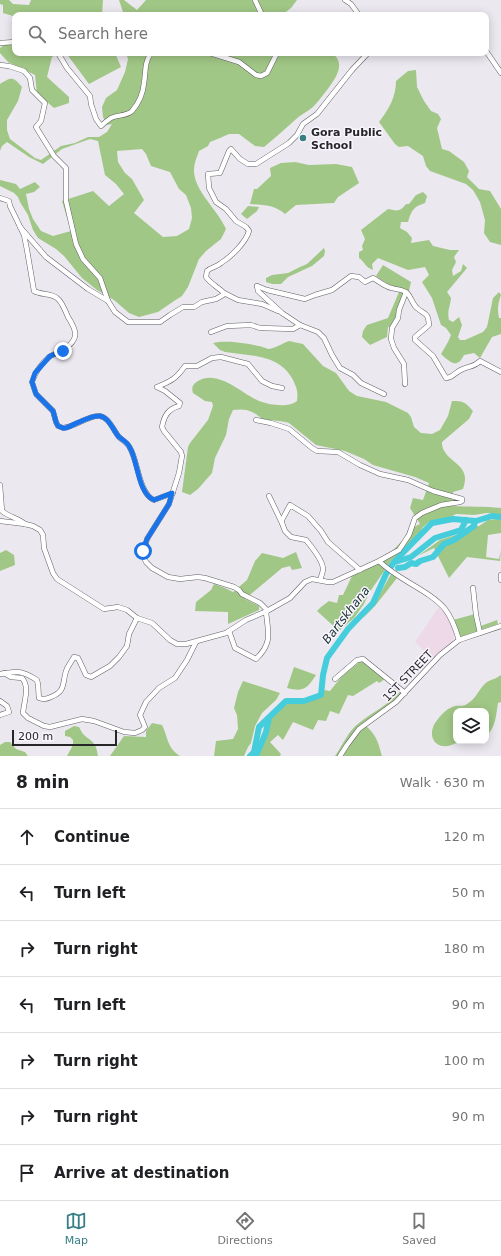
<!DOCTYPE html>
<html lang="en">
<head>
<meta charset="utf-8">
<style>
  :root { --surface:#fff; --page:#f2f2f2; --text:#202124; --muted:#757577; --line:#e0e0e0; --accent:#377f85 }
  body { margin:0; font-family:"DejaVu Sans",sans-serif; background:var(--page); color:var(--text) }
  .controls { position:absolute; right:12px; bottom:12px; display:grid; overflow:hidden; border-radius:8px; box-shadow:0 2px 10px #0003 }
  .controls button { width:36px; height:36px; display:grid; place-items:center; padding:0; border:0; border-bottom:1px solid var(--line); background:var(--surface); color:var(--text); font:20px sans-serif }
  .scale { position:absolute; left:12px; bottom:10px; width:105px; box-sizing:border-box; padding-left:4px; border:2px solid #262528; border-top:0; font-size:11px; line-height:14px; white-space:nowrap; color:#262528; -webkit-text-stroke:3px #f8f6fc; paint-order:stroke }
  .stop { position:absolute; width:12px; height:12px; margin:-9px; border:3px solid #1a73e8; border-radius:50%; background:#fff }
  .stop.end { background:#1a73e8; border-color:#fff; box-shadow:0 1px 4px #0008 }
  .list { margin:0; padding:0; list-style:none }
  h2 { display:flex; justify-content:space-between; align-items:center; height:52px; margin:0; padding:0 16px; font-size:17px }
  h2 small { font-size:13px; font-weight:400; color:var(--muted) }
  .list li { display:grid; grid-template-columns:26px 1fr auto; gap:12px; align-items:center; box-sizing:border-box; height:56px; padding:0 16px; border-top:1px solid var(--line) }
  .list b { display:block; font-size:15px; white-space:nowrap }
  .list em { font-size:13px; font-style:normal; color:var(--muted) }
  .icon { flex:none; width:22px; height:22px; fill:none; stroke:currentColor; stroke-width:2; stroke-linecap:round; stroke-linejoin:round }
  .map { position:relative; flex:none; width:501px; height:756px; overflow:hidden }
  .search { position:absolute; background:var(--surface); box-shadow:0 2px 10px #0003; left:12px; right:12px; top:12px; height:44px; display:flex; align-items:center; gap:10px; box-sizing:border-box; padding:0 14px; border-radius:8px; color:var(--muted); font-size:15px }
  .sheet { height:444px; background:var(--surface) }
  nav { display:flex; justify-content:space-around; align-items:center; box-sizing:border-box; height:56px; border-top:1px solid var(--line); background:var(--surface); font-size:11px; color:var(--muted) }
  nav a { display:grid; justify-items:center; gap:2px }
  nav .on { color:var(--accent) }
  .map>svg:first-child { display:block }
</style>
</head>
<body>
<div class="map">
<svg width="501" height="756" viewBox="0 0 501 756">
  <rect width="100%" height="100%" fill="#ebe8ef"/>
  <path fill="#edd9e8" d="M439,607L445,614L454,630V636L453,641L433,660L415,642Z"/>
  <g fill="#a1c786" fill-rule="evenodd">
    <path d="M0,0H9L13,4L29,5L31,0H103L102,15H15V53H59L52,57L47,77L69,97V103L54,108L37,93L35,75L8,62L0,53V48L15,37L13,16L3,13V5L0,4Z"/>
    <path d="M119,0H124L137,10L146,0H297L291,8L282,15H124Z"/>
    <path d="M66,53H115L121,67L89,84Z"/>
    <path d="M126,53H332C347,64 335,79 327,90C322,96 318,102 313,107C307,112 300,115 295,120C285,129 275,138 264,147L255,146L239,134H229L220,138L210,142L208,146L199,151C197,157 194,163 194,169C193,190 218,210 226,229L221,239L206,251L199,259L188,287L182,296L174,301L158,312L139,317L129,313L114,300L97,290L82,278L64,256L56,249L38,238L33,230L28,215L20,202L18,197L14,193L0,186V180L16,184L20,189L35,182L40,187L34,192L26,194L29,209L33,219L41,231L53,236L71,231L62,201L93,191L109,206L124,194L116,184L105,175L98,141L90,139L62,149L43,164L29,157L7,142L2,146L0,151V84C11,77 13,76 22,87L18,101L7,120V130L10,139L14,142L35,158L41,160L61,146L75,143L88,137H99L107,132L112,124L107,125L103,117L102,107L106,98L117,90L125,72L128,59ZM142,149L146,154L151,166L170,172L179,189L186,195L191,208L192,218L189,229L177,236L163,237L134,213L144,200L132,179L125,173L118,162L117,151Z"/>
    <path d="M416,70L417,87L424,101L431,111L438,114L441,119L437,128L442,149L449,151L464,162L469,171L467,177L479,189L490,191L501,209V245L490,242L484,233L485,220L480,202L473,190L466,184L430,171L426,166L423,156L408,146L399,147L395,144L379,122C389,109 396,97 396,81L408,71Z"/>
    <path d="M295,162L309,165L336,164L352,167L359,183L338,197L334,203L296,205L285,214C275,205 264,205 250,204L254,189H257L271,176L270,168L281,163Z"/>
    <path d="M423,192L427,196L425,203C414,207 412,209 408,222H401L400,228L407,232L412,238L411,243L429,240L433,246L450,250H459L454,257L456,262L452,270L453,276L461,271L463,264L467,268L447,292L451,298C450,307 447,311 449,320L453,322L459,317L462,325L458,337L460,340H465L483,332L487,327L493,298L499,292L501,295C498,303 497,310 499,318H501V334L492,337L480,358L474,353L464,355C457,369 451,363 441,354L448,342L451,335L446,328L441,325L432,298L422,282L429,275L425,267L408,270L378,258L372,264L373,270C365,267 365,262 359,258V252L363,250L362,246L365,239L361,230L388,209C397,211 400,212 406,204H409L416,195Z"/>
    <path d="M248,206L259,207L257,211L247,219L241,214Z"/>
    <path d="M324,248L325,251L324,256L312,266L288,277L281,284H272L266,282V278L272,275L288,273L300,267L307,264Z"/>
    <path d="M383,265L411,282L409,291L391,286L376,276Z"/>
    <path d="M399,292H404L396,318L392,327H388L387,337L370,345L362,337L363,331L367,325L388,318Z"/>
    <path d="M289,341L303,344L323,366L336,373L349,391L357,396L386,402L408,413L411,417L414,427L421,433L432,434L440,430L448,416L452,401C464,401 465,402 473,411L469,419L442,442C441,459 466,463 465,479C465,482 464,486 463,489L453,492L452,506C468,507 484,506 501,508V515L487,513L474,515L456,514L447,519L429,522L423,527L418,535L408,545L391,561L369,593L364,604L354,618L339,631L317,611L321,607L329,601L337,603L339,595H343L352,576L391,557L390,553L404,539L408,530L420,524L410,508L413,498L423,500L429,483L415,477L373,465L364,459L345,451L316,445L289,423C280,420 272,421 263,419C259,417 257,414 252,412C247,409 239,409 233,410L229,419L226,435L215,458L212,473L198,489L190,495L182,492L188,447L190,443L208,420L213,406L212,402L205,401L193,393C191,387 193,384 198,381C218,369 241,393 259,401C269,405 289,408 297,401C298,390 297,389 293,380C280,354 250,356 225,352L220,350L213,343C225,340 246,343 258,346C261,346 265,348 268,349C274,349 283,343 289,341Z"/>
    <path d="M498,519L501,520V533L488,535L486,557L499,559L501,550L500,561L467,557L449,578L434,548L418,556L440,540L459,534L470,526H479L488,520Z"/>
    <path d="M6,550L14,555L15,565L0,571V553Z"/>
    <path d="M296,552L302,568L292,570L290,566L282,568L245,599L259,606V610L228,624V612L195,611L196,602L211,590L214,584L225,588L233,592L247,580L255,561L262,553L283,558Z"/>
    <path d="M391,574L397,578L375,606L363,618L375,603Z"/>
    <path d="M475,614L478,627L497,620L498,624L461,637L453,620Z"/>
    <path d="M362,660L403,693C391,706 374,714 360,725C351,733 345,746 338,756H335C343,745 348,731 359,723C373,712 388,705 400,692L385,679L379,683L377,681L353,696L348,695L339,714L330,711L326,721L318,720L313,730L293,722L283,740L278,735L270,742L281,754L280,756H258L267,732L271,718L280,709L287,704H299L320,698L323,696L324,690L330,691L342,676Z"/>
    <path d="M294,667L316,675C307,689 303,692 287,688Z"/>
    <path d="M501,675V702L498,703C496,714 496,728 486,736V711H456V741H459C438,756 423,736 438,719C442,714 447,708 455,706C459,705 463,707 467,704C476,699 480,687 487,682C492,679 496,679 501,675Z"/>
    <path d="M243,681L280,693L276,700L262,713L255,726L251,743L248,747L244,756H214L216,741L233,739L238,729L237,715L234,708L238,692Z"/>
    <path d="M152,723L162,725C168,737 167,748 180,756H110L124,736L146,737V731Z"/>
    <path d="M74,726L79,727C80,729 82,733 84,735C94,743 96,743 98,756H67L73,745V740L70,737L65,736V731Z"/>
    <path d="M366,726C377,736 378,742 382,756H340L356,736Z"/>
    <path d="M5,742H10L16,749L25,752L28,756H0V745Z"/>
  </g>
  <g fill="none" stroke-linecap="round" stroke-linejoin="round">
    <g stroke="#46cddc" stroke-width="6">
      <path d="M395,562L411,557L435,538L461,530L466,520"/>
      <path d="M398,568L405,567L411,563L416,564L420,561L433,557L444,544L454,540L474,526L475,521"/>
      <path d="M250,756L254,752L259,727L286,701H304L321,695L323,675L327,658L348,629L373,603L386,574L394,562L432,523L453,519L476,521L492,516L501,517"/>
      <path d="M256,756L266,732L269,718"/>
    </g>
    <g stroke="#626065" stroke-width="5.5">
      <g id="minor">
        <path d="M255,0L262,15"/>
        <path d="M345,0L351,4L359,15"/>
        <path d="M0,43L15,42"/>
        <path d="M486,51L501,73"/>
        <path d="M58,53L67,68L90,96L91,104L96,119L101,126C104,123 108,120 111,118C117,115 127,116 132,111C139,103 143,94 144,83C146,72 144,63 151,53"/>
        <path d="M210,53L239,62L256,75L261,76L267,73L277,53"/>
        <path d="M0,65L9,66L24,71L30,78L32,90L45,103L41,121L36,127L54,156L66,168V201L76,244L83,259L100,278L108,301"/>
        <path d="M0,198L9,201L10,206L24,235L27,250L34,291C41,295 51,293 57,298C61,301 66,312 68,317C77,331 80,339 63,350C59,353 53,354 49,357C42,363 35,373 32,382L36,394L53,411L56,422L58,426L63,428C75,427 87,416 98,416C109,416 113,430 119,437C123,441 128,443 130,448C138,461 139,494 154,500L173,493"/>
        <path d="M20,227L46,257L88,289L108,301L115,312L128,322H160L170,315L183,307H194L202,302L216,299L223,295L224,293C218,287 211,284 206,277L207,271C211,267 217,267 221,263C231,257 246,242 249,231L246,227L236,221L226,209L216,202L209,188L208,174L220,173L229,151L231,149L240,159L248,164H256L289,143L297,135L303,124L317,114L352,70L368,53"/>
        <path d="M257,286L267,290L305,299L315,295L332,290L351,276L359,277L365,282L373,278C379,281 385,287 392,288C397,290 403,289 407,293C411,297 413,305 417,308C425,315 428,312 429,325L415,337V340L433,356L446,378C453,378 456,371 463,369C470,366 474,367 480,361L501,372"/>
        <path d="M257,286L258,291L282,313L300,325L318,332L324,338L332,355L340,368L353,375L361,383L384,394"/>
        <path d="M224,293L238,300L262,304L278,311"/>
        <path d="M211,332L227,326L251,325L260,328L293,329L300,325"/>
        <path d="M405,384L404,364L394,348L391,339L392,328L398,318L399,310L406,292"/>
        <path d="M157,387L165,391L180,403L179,406C168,409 164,416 162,427L164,431L181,452L182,456L179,473L169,504L147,539L143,555L146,562L152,568L168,577L180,579L198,577L205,578L234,587L239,590L242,594L260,603L266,609L267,611L290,598L305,582L312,579L328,582H333L379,561L399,550L409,535L415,518L422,513L441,505L460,502L462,501V499L433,491L408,480L380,474L360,465L338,452L317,451L312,448L289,429L271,423L256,420"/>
        <path d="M157,387C171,381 176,379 185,366H197L212,358L221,357L248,364L262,381L272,386L282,388"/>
        <path d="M0,485L2,511C9,517 18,518 25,524"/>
        <path d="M269,496L282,523"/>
        <path d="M0,521L25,524L33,526L40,530L43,535L44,548L53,573L57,579L104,609L118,607L127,610L137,618L152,623L170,640L177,644H186L226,633L246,620L267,611"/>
        <path d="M379,561C398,580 429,590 445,609C452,618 456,630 459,640"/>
        <path d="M501,575V580"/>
        <path d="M320,580C321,577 323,572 323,569C323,561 311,546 306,540L291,537L285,531L282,523V520L290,505L308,516L321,531L328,542L360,570"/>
        <path d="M473,588L476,615L480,633"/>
        <path d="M229,631L235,648L256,659C273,643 268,632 266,612"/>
        <path d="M4,673L11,677L22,678C30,687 24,701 23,713L28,718L44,726L50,727L82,719L94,721L124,732L135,733L142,730L145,727L140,715L146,702L159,688L175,678L187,660L196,642"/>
        <path d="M0,674C18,671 21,670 37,680C39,686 38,691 39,698C44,700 47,699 51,697C66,691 62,684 66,671C68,666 71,662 74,657L78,658L86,675L91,677L110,666L119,657L127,646L129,634L137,618"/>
        <path d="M335,679L357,660L363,659L405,693"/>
        <path d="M0,701L7,706L9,712L0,715"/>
        <path d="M340,756L347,745L359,729L396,702L440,655L459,640L501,626"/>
      </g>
    </g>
    <use href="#minor" stroke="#fff" stroke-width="4.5"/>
  </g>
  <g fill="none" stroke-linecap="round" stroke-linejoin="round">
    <path stroke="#1a73e8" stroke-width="5" d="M63,351L50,356L35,373L32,382L36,394L53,411L56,422L58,426L63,428H66C73,425 90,416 98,416C108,415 113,430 119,437C123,440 128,443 130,448C138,461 138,494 154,500L172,493L169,504L147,539L143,551"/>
  </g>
  <circle fill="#377f85" stroke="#f8f6fc" stroke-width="1.5" cx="303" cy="138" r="4"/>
  <g text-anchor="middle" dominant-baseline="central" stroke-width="3" stroke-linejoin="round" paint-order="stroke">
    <g font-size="11" font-weight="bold" fill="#262528" stroke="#f8f6fc" text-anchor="start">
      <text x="311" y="132">Gora Public<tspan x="311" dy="13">School</tspan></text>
    </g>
    <g font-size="11" fill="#262528" stroke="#f8f6fc">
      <text transform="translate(408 676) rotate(-46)">1ST STREET</text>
    </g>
    <g font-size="12" font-style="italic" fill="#1a3134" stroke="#f8f6fc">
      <text transform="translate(346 615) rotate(-52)">Bartskhana</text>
    </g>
  </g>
</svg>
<div class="controls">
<button><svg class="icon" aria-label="layers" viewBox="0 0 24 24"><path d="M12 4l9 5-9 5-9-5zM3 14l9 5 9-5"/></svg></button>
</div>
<div class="scale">200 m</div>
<div class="stop" style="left:143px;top:551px"></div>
<div class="stop end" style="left:63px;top:351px"></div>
<div class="search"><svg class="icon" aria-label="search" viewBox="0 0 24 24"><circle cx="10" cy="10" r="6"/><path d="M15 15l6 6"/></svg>Search here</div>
</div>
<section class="sheet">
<h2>8 min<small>Walk · 630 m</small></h2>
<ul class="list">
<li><svg class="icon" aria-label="ahead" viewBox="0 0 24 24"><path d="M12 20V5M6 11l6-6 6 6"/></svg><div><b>Continue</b></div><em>120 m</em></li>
<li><svg class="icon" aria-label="left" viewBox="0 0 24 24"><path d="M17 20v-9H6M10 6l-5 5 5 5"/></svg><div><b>Turn left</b></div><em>50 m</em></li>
<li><svg class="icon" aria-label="right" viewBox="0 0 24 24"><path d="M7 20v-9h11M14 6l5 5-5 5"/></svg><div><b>Turn right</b></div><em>180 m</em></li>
<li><svg class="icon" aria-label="left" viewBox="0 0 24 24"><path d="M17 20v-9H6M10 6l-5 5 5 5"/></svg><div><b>Turn left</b></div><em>90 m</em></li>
<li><svg class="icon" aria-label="right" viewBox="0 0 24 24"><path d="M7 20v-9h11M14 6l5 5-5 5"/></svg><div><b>Turn right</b></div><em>100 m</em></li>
<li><svg class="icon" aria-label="right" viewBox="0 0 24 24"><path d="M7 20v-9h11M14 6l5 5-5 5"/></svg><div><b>Turn right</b></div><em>90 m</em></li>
<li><svg class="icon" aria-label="arrive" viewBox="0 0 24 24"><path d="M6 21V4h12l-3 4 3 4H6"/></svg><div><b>Arrive at destination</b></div></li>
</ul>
</section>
<nav>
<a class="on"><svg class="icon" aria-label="map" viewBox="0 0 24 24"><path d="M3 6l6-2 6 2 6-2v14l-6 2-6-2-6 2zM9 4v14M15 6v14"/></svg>Map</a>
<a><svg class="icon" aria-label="directions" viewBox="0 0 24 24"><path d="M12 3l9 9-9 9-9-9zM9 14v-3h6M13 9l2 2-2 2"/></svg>Directions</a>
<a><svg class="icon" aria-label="saved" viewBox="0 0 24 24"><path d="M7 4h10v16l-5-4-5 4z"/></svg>Saved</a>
</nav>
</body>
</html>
